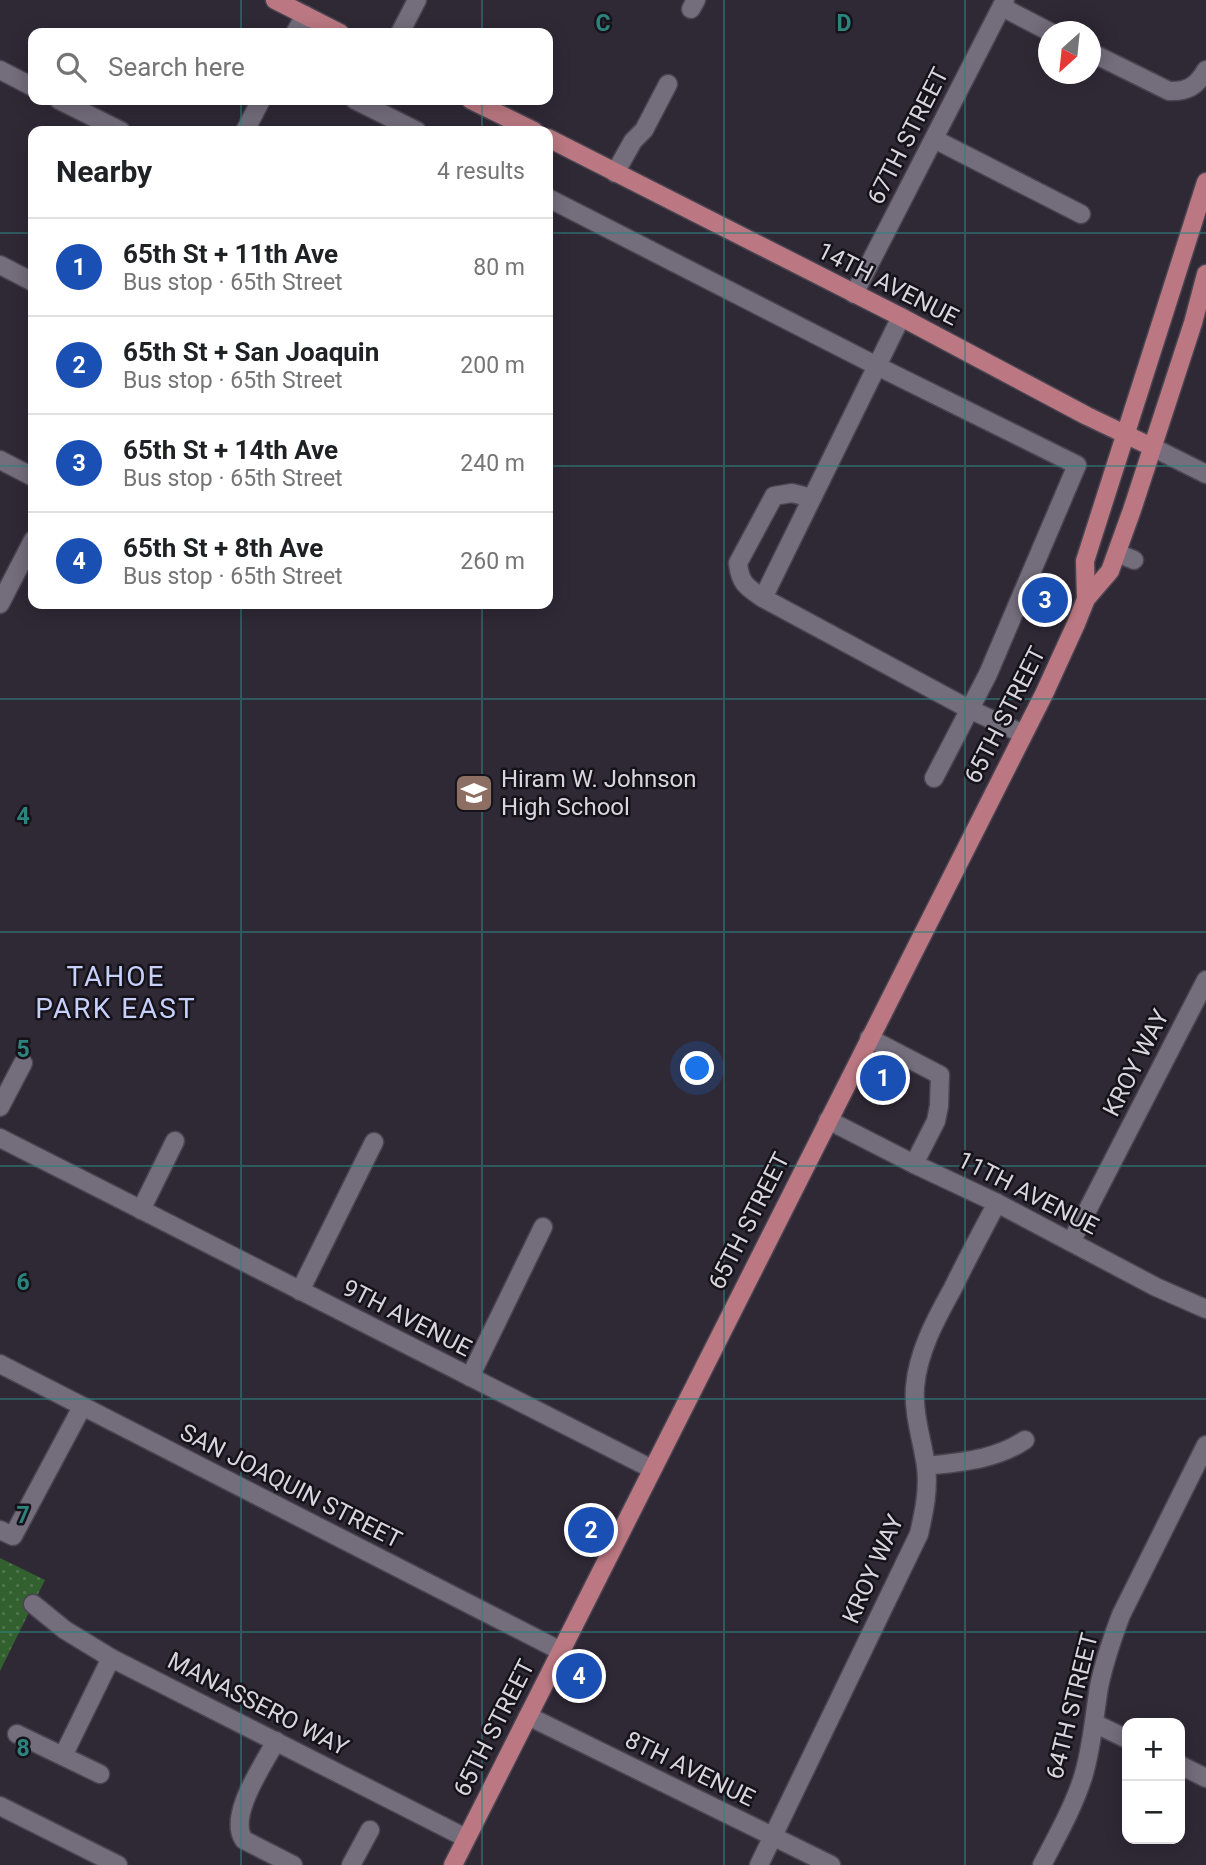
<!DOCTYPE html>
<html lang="en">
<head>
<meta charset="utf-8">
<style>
  :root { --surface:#fff; --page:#f2f2f2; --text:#202124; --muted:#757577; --line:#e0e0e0; --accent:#0f766e }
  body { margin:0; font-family:Roboto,sans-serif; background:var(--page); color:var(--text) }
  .controls { position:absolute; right:21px; bottom:21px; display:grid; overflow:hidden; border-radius:14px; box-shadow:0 4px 18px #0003 }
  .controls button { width:63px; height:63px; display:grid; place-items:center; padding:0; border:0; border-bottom:2px solid var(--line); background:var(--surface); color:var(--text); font:35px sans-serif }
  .compass { position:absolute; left:1038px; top:21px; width:63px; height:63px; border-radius:50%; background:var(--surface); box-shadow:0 4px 18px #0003; rotate:207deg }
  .you { position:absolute; left:698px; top:1069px; width:24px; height:24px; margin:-18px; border:5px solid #fff; border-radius:50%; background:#1a73e8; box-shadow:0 0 0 10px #1a73e833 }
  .badge { display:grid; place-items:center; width:46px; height:46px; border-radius:50%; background:var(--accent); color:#fff; font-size:23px; font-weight:700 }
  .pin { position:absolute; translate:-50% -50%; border:4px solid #fff; box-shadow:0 2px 7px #0006 }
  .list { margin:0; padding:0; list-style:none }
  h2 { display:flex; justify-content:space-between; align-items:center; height:91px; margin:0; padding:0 28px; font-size:30px }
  h2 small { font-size:23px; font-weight:400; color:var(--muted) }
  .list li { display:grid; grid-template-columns:46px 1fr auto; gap:21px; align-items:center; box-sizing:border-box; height:98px; padding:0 28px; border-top:2px solid var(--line) }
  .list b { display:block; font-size:26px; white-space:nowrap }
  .list p { margin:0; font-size:23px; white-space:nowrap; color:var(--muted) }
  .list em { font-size:23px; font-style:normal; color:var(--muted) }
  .icon { flex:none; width:38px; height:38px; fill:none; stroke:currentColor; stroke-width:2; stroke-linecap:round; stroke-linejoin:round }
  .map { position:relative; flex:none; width:1206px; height:1865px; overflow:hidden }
  .search { position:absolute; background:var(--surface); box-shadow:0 4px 18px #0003; left:28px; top:28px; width:525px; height:77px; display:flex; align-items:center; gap:18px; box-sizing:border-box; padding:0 24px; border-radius:14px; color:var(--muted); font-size:26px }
  .panel { position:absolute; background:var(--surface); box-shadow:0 4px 18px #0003; left:28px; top:126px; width:525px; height:483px; border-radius:14px }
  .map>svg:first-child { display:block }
</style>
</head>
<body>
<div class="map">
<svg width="1206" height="1865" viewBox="0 0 1206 1865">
  <defs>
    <pattern id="park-dots" width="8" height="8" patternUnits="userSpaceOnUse" patternTransform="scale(1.75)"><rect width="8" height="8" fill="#33602f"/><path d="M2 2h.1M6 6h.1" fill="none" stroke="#50764d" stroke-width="1.8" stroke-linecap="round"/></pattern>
  </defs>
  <rect width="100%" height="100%" fill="#2f2936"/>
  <path fill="url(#park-dots)" d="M0,1558L45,1580L0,1671Z"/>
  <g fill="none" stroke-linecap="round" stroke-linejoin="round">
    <g stroke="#494450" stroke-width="21">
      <g id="minor">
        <path d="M1002,7L1050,32"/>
        <path d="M691,9L696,0"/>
        <path d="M295,33L305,15"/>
        <path d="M400,33L417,0"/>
        <path d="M1090,52L1169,91C1187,92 1197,86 1206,70"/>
        <path d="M0,70L33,87"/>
        <path d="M59,100L121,131"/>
        <path d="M355,100L417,131"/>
        <path d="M245,131L261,100"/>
        <path d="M934,139L1081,214"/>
        <path d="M615,173L633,141L644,130L668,84"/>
        <path d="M548,198L877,366L1077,465L988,674L934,778"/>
        <path d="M0,265L33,282"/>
        <path d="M854,294L1005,0"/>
        <path d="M1152,447L1206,474"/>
        <path d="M0,460L33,477"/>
        <path d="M812,498L792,493L774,496L738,563C740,584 747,587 763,598L969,709L1019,732"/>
        <path d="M1117,553L1134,560"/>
        <path d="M763,598L901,317"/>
        <path d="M0,604L33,540"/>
        <path d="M869,1038L940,1075L939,1106L936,1121L914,1164"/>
        <path d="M0,1107L23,1063"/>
        <path d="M828,1120L914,1164L997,1203L1156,1287L1206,1309"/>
        <path d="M0,1138L652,1469"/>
        <path d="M141,1210L175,1141"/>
        <path d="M1071,1242L1206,980"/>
        <path d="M300,1291L374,1142"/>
        <path d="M0,1364L561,1651"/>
        <path d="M470,1377L543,1227"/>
        <path d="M926,1466C961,1462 995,1460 1025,1440"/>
        <path d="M0,1530L13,1536L82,1407"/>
        <path d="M33,1604L65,1630L111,1658L466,1838"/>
        <path d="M528,1716L831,1865"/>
        <path d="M1094,1723L1127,1739"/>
        <path d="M17,1734L100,1774"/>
        <path d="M276,1741C264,1764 227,1816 244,1840L293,1865"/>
        <path d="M63,1756L111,1658"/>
        <path d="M1180,1765L1206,1778"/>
        <path d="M0,1806L118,1865"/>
        <path d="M351,1865L370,1830"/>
        <path d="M759,1865L919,1534C924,1512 929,1489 926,1466C922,1439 913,1414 915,1387C918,1351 936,1319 953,1288C967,1259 982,1231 997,1203"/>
        <path d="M1042,1865C1057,1836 1073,1808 1083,1777C1092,1748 1094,1717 1099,1687C1104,1662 1112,1639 1121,1615L1206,1445"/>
      </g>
    </g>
    <g stroke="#494450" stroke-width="21">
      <g id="major">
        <path d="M275,0L340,33"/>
        <path d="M471,100L534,131"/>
        <path d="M548,138L901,317L1087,416L1152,447"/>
        <path d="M1086,599L1085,561L1206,182"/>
        <path d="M453,1865L1044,694L1076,624L1086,599L1110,571L1132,510L1193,323L1206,274"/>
      </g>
    </g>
    <use href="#minor" stroke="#736d7c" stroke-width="18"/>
    <use href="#major" stroke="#bb7882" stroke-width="18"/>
  </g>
  <path fill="none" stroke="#2d847f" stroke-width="2" stroke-opacity="0.55" d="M241,0V33M482,0V33M724,0V1865M965,0V1865M241,100V131M482,100V131M0,233H33M548,233H1206M0,466H33M548,466H1206M241,604V1865M482,604V1865M0,699H1206M0,932H1206M0,1166H1206M0,1399H1206M0,1632H1206"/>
  <defs>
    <g id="school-square" transform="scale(2.0125)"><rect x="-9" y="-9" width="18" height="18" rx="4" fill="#8d6e63" stroke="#151319"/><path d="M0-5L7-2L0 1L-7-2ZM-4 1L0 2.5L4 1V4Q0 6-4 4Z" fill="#fff"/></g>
  </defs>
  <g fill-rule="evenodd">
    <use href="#school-square" x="474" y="793"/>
  </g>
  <g text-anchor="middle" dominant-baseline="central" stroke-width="5" stroke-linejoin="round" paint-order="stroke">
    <g font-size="24" fill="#d9d5de" stroke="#151319">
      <text transform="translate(908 136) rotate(-63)">67TH STREET</text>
      <text transform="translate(888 284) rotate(27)">14TH AVENUE</text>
      <text transform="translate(1005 715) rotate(-63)">65TH STREET</text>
      <text transform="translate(1136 1063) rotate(-63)">KROY WAY</text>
      <text transform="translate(1028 1193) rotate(27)">11TH AVENUE</text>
      <text transform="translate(749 1221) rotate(-63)">65TH STREET</text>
      <text transform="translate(407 1318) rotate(27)">9TH AVENUE</text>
      <text transform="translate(291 1486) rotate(27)">SAN JOAQUIN STREET</text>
      <text transform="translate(873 1569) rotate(-66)">KROY WAY</text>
      <text transform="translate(258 1704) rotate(27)">MANASSERO WAY</text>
      <text transform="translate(1072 1706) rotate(-76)">64TH STREET</text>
      <text transform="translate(494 1728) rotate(-63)">65TH STREET</text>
      <text transform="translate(690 1769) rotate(26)">8TH AVENUE</text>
    </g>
    <g font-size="24" fill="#d9d5de" stroke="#151319" text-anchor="start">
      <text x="501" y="779">Hiram W. Johnson<tspan x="501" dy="28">High School</tspan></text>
    </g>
    <g font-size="28" letter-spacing="2" fill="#c6d0fa" stroke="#151319">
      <text x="116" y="976">TAHOE<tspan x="116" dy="32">PARK EAST</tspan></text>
    </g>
  </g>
  <g font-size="23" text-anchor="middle" font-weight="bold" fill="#2d847f" stroke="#151319" stroke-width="5" stroke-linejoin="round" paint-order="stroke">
    <text x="603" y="31">C</text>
    <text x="844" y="31">D</text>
    <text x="23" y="824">4</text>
    <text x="23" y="1057">5</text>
    <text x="23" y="1290">6</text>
    <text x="23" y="1523">7</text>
    <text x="23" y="1756">8</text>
  </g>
</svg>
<div class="controls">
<button>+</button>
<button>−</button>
</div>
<svg class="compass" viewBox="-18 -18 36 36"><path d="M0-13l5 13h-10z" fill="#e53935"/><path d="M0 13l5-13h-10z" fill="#757577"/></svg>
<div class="you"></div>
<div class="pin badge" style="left:883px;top:1078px;background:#1a4fb4">1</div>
<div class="pin badge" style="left:591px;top:1530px;background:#1a4fb4">2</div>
<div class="pin badge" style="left:1045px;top:600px;background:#1a4fb4">3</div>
<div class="pin badge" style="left:579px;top:1676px;background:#1a4fb4">4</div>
<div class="search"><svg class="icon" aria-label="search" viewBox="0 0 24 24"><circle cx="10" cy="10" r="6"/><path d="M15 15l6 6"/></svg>Search here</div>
<section class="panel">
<h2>Nearby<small>4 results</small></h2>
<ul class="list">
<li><span class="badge" style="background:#1a4fb4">1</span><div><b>65th St + 11th Ave</b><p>Bus stop · 65th Street</p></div><em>80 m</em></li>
<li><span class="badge" style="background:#1a4fb4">2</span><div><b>65th St + San Joaquin</b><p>Bus stop · 65th Street</p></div><em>200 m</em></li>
<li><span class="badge" style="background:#1a4fb4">3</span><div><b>65th St + 14th Ave</b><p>Bus stop · 65th Street</p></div><em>240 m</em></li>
<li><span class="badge" style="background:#1a4fb4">4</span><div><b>65th St + 8th Ave</b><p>Bus stop · 65th Street</p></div><em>260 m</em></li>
</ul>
</section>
</div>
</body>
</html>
